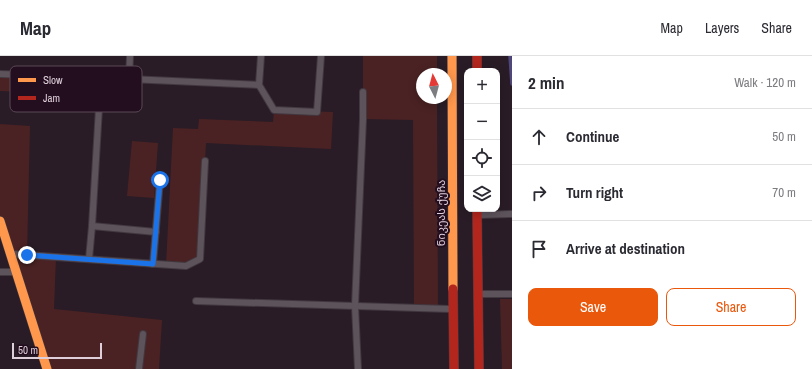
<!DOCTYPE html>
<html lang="en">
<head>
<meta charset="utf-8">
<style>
  :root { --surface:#fff; --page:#f7f7f7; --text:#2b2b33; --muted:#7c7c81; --line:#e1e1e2; --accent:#ea580c }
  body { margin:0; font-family:"Archivo Narrow","Noto Sans Georgian",sans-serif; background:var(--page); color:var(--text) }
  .controls { position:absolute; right:12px; top:12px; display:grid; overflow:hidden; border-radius:8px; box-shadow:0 2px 10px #0003 }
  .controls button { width:36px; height:36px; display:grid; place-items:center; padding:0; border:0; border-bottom:1px solid var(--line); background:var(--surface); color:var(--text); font:20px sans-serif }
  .compass { position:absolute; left:416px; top:12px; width:36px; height:36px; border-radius:50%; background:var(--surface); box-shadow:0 2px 10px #0003; rotate:354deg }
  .scale { position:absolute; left:12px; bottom:10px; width:90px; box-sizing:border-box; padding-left:4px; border:2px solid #dfcfda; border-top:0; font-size:11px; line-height:14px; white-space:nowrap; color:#dfcfda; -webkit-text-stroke:3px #230e1f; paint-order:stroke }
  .stop { position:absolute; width:12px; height:12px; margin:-9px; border:3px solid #1a73e8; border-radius:50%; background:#fff }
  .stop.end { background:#1a73e8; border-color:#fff; box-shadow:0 1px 4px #0008 }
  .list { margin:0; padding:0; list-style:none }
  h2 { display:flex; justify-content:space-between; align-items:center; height:52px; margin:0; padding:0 16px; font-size:17px }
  h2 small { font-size:13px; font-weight:400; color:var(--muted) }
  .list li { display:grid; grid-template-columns:26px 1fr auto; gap:12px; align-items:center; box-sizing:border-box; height:56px; padding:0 16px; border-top:1px solid var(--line) }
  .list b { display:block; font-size:15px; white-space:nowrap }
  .list em { font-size:13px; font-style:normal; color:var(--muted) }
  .actions { display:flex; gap:8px; padding:12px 16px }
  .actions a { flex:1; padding:9px 0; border:1px solid var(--accent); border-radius:8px; text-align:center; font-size:14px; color:var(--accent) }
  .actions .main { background:var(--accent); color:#fff }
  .icon { flex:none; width:22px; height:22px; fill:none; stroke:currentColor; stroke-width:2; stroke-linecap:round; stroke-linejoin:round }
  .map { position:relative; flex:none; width:512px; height:313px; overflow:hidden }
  header { display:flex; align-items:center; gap:24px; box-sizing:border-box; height:56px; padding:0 20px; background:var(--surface); border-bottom:1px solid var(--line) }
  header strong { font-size:19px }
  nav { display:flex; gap:22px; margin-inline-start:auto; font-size:14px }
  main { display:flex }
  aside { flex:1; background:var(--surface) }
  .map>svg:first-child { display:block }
</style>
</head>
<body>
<header>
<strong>Map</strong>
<nav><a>Map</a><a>Layers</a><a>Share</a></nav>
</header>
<main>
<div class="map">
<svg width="512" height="313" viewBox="0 0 512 313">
  <rect width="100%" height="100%" fill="#291c26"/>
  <g fill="#4a2223">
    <path d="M363,0H437V18H422V42H437L438,253H414L413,64L363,63Z"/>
    <path d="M0,18L101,22L99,52L54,49L55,37L0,35Z"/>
    <path d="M274,54L333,56L331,93L206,87L200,203L186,210L166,209L173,72L198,73L199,63L273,66Z"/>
    <path d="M0,68L30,70L27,198L56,201L54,253L162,264L159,313H47L0,165Z"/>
    <path d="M132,85L158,87L154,142L127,140Z"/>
    <path d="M500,243H512V313H502Z"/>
  </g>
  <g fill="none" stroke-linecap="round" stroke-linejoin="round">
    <path stroke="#4f477b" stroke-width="3.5" d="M510,0L512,28"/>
    <g stroke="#423840" stroke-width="8">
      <g id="lane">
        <path d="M261,0L259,29L274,54L317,56L321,0"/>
        <path d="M0,18L129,23L259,29"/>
        <path d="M129,23L130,0"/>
        <path d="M37,48L99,52L92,170L89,203"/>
        <path d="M479,159L512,158"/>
        <path d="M92,170L156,176"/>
        <path d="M12,198L186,210L200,203L205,105"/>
        <path d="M153,208L160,124"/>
        <path d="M0,216H14"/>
        <path d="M480,238H512"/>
        <path d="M196,245L450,253"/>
        <path d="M139,313L143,278"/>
        <path d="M358,313L355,250L363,63V36"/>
      </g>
    </g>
    <g stroke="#423840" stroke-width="10">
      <g id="slow">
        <path d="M452,0L453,233"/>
        <path d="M0,165L47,313"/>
      </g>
    </g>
    <g stroke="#423840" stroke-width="10">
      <g id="jam">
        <path d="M477,0V15"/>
        <path d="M477,153L479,313"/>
        <path d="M453,233L454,313"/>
      </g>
    </g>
    <use href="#lane" stroke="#5d535b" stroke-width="6"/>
    <use href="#slow" stroke="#ff974d" stroke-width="9"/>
    <use href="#jam" stroke="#b3261e" stroke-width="9"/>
  </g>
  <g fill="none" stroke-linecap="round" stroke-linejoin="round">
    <path stroke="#1a73e8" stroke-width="5" d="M27,199L153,208L160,124"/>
  </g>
  <g text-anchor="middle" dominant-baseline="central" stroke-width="4" stroke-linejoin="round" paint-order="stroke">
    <g font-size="11" fill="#dfcfda" stroke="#230e1f">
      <text transform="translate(441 157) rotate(-90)">ნიკეას ქუჩა</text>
    </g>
  </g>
  <rect x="10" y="10" width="132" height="46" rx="6" fill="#230e1f" stroke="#5b4857" stroke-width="1"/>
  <rect x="18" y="22" width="18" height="4" fill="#ff974d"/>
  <rect x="18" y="40" width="18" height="4" fill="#b3261e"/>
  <g font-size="11" fill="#dfcfda">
    <text x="43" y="28">Slow</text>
    <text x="43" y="46">Jam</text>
  </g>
</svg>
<div class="controls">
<button>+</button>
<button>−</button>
<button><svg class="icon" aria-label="locate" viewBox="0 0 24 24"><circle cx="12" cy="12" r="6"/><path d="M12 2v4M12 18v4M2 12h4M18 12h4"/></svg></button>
<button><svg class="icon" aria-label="layers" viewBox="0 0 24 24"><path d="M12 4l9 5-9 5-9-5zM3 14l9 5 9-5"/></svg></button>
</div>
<svg class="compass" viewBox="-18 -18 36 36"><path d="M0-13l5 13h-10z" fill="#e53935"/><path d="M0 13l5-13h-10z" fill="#7c7c81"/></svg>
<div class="scale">50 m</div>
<div class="stop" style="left:160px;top:124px"></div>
<div class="stop end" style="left:27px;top:199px"></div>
</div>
<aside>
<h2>2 min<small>Walk · 120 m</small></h2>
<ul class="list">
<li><svg class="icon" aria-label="ahead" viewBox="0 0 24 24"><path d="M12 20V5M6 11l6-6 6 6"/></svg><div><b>Continue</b></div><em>50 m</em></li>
<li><svg class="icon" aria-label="right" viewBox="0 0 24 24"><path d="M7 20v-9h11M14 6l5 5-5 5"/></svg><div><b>Turn right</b></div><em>70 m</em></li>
<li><svg class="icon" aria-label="arrive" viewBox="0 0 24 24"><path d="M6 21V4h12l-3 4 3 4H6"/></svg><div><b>Arrive at destination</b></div></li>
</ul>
<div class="actions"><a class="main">Save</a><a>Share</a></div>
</aside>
</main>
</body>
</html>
